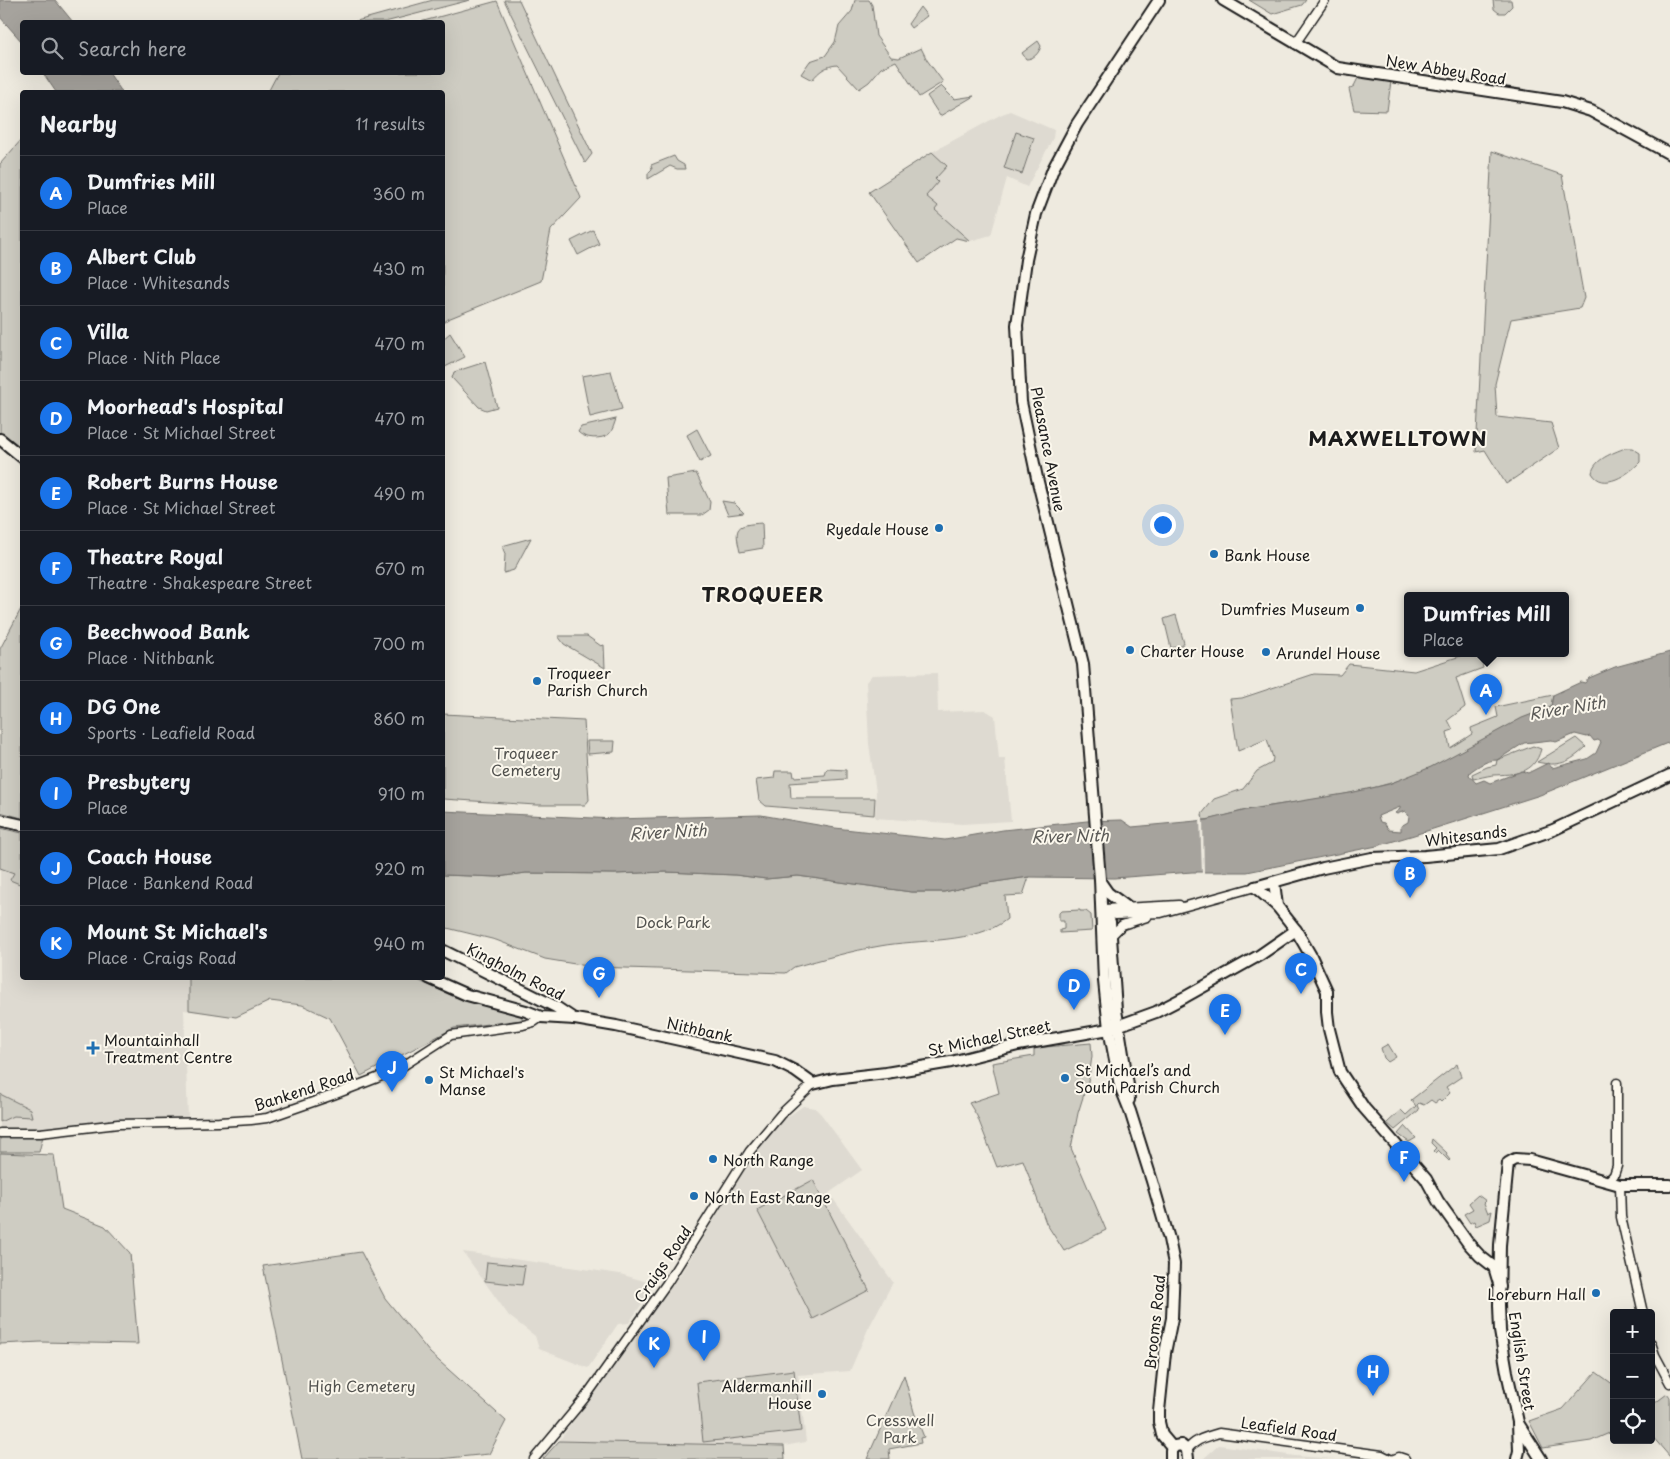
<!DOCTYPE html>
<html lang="en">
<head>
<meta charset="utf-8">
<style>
  :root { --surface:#171b24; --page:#242831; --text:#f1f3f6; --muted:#9ea1a6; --line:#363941; --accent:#1a73e8 }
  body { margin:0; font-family:"Playpen Sans",sans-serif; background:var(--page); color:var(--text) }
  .controls { position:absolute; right:15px; bottom:15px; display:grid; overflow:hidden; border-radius:5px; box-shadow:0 5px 20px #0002 }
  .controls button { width:45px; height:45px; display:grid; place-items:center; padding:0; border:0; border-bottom:1px solid var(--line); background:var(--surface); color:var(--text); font:25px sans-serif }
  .you { position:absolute; left:1162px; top:524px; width:18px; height:18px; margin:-12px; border:4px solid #fff; border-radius:50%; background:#1a73e8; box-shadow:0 0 0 8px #1a73e833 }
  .badge { display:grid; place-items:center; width:32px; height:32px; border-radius:50%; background:var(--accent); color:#fff; font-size:16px; font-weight:700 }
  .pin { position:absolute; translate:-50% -41px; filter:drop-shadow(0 1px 2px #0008) }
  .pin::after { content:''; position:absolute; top:26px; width:18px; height:15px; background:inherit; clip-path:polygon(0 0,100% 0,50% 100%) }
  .popup { position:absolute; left:1404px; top:592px; width:165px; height:65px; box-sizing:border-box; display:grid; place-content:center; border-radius:5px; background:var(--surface); filter:drop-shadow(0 1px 4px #0005); font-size:16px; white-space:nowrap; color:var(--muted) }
  .popup b { font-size:19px; color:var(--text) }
  .popup::after { content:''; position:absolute; left:50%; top:100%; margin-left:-10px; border:10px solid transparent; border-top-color:var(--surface) }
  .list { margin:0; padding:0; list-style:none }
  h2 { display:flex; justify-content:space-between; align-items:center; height:65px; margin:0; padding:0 20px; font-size:21px }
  h2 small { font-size:16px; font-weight:400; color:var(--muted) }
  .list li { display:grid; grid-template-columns:32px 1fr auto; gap:15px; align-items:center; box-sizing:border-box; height:75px; padding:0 20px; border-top:1px solid var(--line) }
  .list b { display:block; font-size:19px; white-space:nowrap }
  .list p { margin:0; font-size:16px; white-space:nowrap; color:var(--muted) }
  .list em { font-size:16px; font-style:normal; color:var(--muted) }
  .icon { flex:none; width:28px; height:28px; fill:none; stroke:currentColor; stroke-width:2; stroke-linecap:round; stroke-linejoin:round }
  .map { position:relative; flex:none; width:1670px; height:1459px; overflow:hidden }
  .search { position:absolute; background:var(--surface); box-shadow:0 5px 20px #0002; left:20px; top:20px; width:425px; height:55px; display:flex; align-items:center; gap:12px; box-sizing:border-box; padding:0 18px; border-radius:5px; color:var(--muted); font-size:19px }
  .panel { position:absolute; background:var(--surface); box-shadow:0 5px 20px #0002; left:20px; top:90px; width:425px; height:890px; border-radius:5px }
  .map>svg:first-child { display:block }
</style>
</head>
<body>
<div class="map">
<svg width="1670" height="1459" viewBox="0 0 1670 1459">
  <rect width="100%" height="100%" fill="#eeeadf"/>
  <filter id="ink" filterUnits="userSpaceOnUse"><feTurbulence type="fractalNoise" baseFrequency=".02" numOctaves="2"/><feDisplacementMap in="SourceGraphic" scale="10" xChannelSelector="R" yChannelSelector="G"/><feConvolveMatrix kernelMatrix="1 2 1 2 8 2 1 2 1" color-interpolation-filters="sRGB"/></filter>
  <g filter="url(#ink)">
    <g fill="#dedad1">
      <path d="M1010,111L1054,130L1053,138L1027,187L1007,178L991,235L970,241L956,238L919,263L869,192L932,152L1000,115Z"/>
      <path d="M937,673L938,712L985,710L995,716L999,759H1005L1011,821L962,824L875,818L876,792L869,744L866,682L872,675Z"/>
      <path d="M0,825L22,829V978H427L522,1015V1020L457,1028L361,1076L331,1019L302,1005L272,1001L236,1017L184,1010L188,1119L62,1128L0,1130Z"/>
      <path d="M803,1106L815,1108L821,1114L862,1170L829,1193L893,1282L868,1329L850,1371L798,1375L806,1442L784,1446L559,1441L680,1275L757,1150L779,1123Z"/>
      <path d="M463,1252L620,1274L651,1283V1290L629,1323L618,1324L588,1368L539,1349L535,1336L509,1316Z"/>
      <path d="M1219,1445L1295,1456L1335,1459H1203Z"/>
    </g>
    <g fill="#ceccc2" stroke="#75746f">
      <path d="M433,0H470L385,22H353Z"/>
      <path d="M504,0H519L592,154L585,163Z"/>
      <path d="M855,0H869L872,5L876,36L891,57L899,58L921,48L927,60L943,82L919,97L896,61L881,68L869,82L859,89L837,65C826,66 819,71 812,80L801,74L810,61L825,56L835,42L839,26L852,11Z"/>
      <path d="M1249,0H1306L1302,5L1272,14Z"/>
      <path d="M1493,0H1511L1512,6L1505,13H1499L1494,9Z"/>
      <path d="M497,1L581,198L551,230L541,281L448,319L443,323L442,92H268L278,73L442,72V22H420Z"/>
      <path d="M920,7L927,16L911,28L908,24Z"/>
      <path d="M1038,41L1041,46C1039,53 1034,59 1026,59L1022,53Z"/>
      <path d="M1359,76L1391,81L1387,111L1354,110L1349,89L1354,86Z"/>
      <path d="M941,86L954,99L974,96L940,116L927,96Z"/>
      <path d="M1016,132L1034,138L1022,174L1004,168Z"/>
      <path d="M22,139V456L4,441L0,434V164Z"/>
      <path d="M1492,151L1562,175L1584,298L1580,308L1511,319L1495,384L1497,417L1551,423L1559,448L1506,484L1485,450L1476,452Z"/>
      <path d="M932,152L947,166L935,179L938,182L926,196L938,206L935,210L970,241L956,238L919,263L869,192Z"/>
      <path d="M674,156L677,161L684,165L685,169H677L670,166L648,179V173L652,169L651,165Z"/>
      <path d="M593,230L599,244L578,255L571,241Z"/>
      <path d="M450,333L465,357L443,368V339Z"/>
      <path d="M485,362L497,407L486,410L479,407L452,378L454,372Z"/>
      <path d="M611,371L622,409L590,417L582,376Z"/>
      <path d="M616,419C614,424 613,430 609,434C602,440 584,439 578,432L581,427Z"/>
      <path d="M697,429L711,456L700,462L687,435Z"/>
      <path d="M1625,448H1632L1640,453V462C1629,474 1603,492 1592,473C1594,459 1613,453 1625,448Z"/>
      <path d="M696,473L710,502L709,510L702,515H669L666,478Z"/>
      <path d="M722,501L734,503L744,513L728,515Z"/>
      <path d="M762,523L763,548L740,552C734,526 736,525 762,523Z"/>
      <path d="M531,538L514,570L504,573L505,554L502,546Z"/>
      <path d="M22,607V818L0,812V649Z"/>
      <path d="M1176,615L1184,643L1182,646L1171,648L1164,619Z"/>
      <path d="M558,636H587L601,646L604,645L605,668L564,644Z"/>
      <path d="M1467,654H1480L1483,668L1456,678L1465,707L1448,720L1453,730L1447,732L1450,748L1472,734L1471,728L1498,717L1496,707L1553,695L1551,706C1509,723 1473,747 1432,767C1376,794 1312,799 1251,809C1235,812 1219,819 1203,820L1202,814L1214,799L1243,789L1257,771L1272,763L1273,758L1267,739L1238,751L1230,699L1242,698L1314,674L1340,675L1349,664L1414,671Z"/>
      <path d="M443,714L584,721L589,800L585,805H536L443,799Z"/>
      <path d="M1576,738L1586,747C1569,763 1559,767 1537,762Z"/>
      <path d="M587,741H615L614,752L588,754Z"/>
      <path d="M1533,746L1541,749C1534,775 1514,774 1493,775C1486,776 1479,778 1473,779L1472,774L1487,767L1496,765L1497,760Z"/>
      <path d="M827,769L846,770V779L790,783L791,798H875L874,815L766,806L759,800L756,780L774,778L775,771H793L794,777L825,775Z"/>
      <path d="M0,828L22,833V885L10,880L14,873L0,868Z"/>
      <path d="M666,872L735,875L766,879L798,876L911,892H944L981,884L1029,877L1023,895L1005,896L1007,919C977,944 917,939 880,946C851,951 823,959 794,967L786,973L593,967L545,959L496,940L443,927L442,875L498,877L526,873L615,874Z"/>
      <path d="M1080,910V911H1086L1091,915L1092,931L1060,933V930L1064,929V921H1059V913L1061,911Z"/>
      <path d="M189,978H413L455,997L522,1016V1020L454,1028L361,1076L330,1018L302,1005L270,1001L236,1017L189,1010Z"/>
      <path d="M1091,1043L1092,1056L1089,1078L1078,1113L1071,1148L1106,1230L1064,1251L1046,1223L1023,1160L997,1167L977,1116L969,1103L999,1093L992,1063L1034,1056V1048Z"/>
      <path d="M1388,1044L1396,1057L1388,1062L1384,1058L1381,1048Z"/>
      <path d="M1457,1064L1461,1077L1446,1087L1450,1093L1441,1102L1439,1100L1435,1103L1431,1100L1424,1105L1419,1103L1417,1105L1419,1110L1395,1130L1387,1123L1401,1110L1406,1115L1416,1106L1411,1100Z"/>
      <path d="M0,1094L30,1109L32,1117L13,1116L0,1122Z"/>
      <path d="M1405,1126L1416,1138L1409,1142L1398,1134Z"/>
      <path d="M43,1136L39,1152H0V1137Z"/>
      <path d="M1432,1139L1447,1153L1446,1155L1450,1160L1449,1161L1438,1150L1435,1153L1433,1151L1436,1148L1431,1143Z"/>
      <path d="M0,1153L54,1155L62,1209L105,1226L130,1253L138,1344L41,1342L0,1344Z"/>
      <path d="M813,1180L869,1290L813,1319L757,1210Z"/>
      <path d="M1478,1195L1486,1201L1484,1203L1488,1213L1492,1211L1490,1220L1476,1226L1474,1221L1470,1223L1464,1214L1473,1209L1469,1203Z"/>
      <path d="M361,1252L385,1298L430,1353L506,1421L489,1454L439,1459H302L263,1266Z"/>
      <path d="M487,1262L525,1266L522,1285L485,1281Z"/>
      <path d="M794,1370L801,1431L703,1442L697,1382Z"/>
      <path d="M1596,1372L1614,1385V1431L1591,1441L1543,1448L1529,1421L1563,1409Z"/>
      <path d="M904,1375L914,1412L924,1437L920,1438L921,1443L889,1449L890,1459H867Z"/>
      <path d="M1667,1394L1670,1398V1457L1651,1435V1406Z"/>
      <path d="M559,1441L784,1446L785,1459H543Z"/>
    </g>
    <g fill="#a6a39d" stroke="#6f6d69" fill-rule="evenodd">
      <path d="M0,0H55L73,22H22V42L0,17Z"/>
      <path d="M43,73H109L122,92H56Z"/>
      <path d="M1670,652V742L1540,795L1414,835L1377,846L1247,872H1192L1114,878L1029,877L981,884L944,892H911L798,876L766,879L735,875L666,872L615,874L526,873L498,877L443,875L442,811L615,819L761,815L835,828L945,840L1003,830L1087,821L1122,820L1132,827L1207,820L1247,810L1350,793L1389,784L1431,767L1522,718L1551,707L1553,695L1581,682L1585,683L1589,678L1615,667ZM1575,734L1587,737L1590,736L1594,741L1598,740L1601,742L1596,753L1587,759L1552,768L1548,763L1528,773L1522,771L1490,783L1484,780L1476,783L1469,775L1470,772C1478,766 1487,760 1497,760L1524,743L1551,740L1556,742ZM1400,807V809L1395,813L1397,814L1405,811L1409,816L1408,822L1401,826V831L1389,830L1384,823L1380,822L1378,816Z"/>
    </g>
    <g fill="#eeeadf">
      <path d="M1089,818H1102L1107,880H1095Z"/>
      <path d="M1200,818H1203L1204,874H1202Z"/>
    </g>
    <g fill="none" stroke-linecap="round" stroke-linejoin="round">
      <g stroke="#1c1c1c" stroke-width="11">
        <g id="minor">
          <path d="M1295,44L1325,0"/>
          <path d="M1102,909L1116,915L1161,913L1255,887"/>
          <path d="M1103,909L1179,905"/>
          <path d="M1111,936L1122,925L1147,917"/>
          <path d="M0,1133H40L118,1124L219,1122L251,1120L267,1118L333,1095L377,1078L403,1066L451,1035L523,1025L534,1022L541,1017"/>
          <path d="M1608,1181L1614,1175L1617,1166V1083"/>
          <path d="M1620,1185L1621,1217L1643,1313"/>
          <path d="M1651,1343L1655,1355L1670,1383"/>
          <path d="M1187,1450C1195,1439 1207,1437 1219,1433L1382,1455L1390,1459"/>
          <path d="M534,1459L584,1399L667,1283L750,1151L781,1114L813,1084"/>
          <path d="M1394,1459L1399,1457L1405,1459"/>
        </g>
      </g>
      <g stroke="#1c1c1c" stroke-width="14">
        <g id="major">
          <path d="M1159,0L1077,124L1053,169L1036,214L1026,260L1017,325L1021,402L1037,478L1083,664L1100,879L1104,981L1109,1029L1120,1086L1130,1111L1152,1181L1169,1239L1174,1264L1172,1318L1165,1353L1159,1411V1422L1162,1435L1173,1448"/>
          <path d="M1223,0L1338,68L1562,102L1591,111L1670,154"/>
          <path d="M0,439L22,457"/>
          <path d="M0,820L22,825"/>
          <path d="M1274,882L1277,906"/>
          <path d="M1101,883L1108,893L1127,907"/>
          <path d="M1255,887L1277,906L1296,930L1311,956L1327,991V1012L1329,1029L1340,1072L1364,1108L1426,1179L1438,1201L1468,1243L1480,1256L1494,1267L1500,1287"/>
          <path d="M1255,887L1323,868L1372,858L1425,856L1499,849L1553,830L1670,775"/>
          <path d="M1103,910L1110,922L1116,1010L1128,1085L1129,1100"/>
          <path d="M442,950L556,1007L574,1019"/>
          <path d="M429,978L467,995L526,1011L541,1017L575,1019L616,1026L775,1061L795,1071L813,1084L833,1079L886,1073L951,1062L1018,1045L1109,1029L1156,1012L1185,997L1260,955L1296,930"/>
          <path d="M1518,1423L1541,1459"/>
          <path d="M1171,1459V1450L1175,1446L1181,1445L1187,1450L1188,1459"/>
          <path d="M1517,1459L1519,1451L1518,1422L1507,1372L1500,1331L1499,1305L1500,1245L1508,1163L1515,1159L1530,1160L1620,1185H1670"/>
        </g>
      </g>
      <use href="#minor" stroke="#fbf7ec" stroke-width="8"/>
      <use href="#major" stroke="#fbf7ec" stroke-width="10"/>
    </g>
  </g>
  <g fill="#1f6fb2" stroke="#fbf7ec" stroke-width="2">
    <circle cx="939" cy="528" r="5"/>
    <circle cx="1214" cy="554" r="5"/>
    <circle cx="1360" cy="608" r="5"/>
    <circle cx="1130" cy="650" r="5"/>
    <circle cx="1266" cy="652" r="5"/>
    <circle cx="537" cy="681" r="5"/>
    <path d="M90.5 1040.5h5v5h5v5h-5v5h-5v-5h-5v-5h5z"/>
    <circle cx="1065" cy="1078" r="5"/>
    <circle cx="429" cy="1080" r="5"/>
    <circle cx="713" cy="1159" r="5"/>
    <circle cx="694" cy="1196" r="5"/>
    <circle cx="1596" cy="1293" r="5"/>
    <circle cx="822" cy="1394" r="5"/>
  </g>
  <g text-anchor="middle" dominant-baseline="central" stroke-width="4" stroke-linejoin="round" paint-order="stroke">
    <g font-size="15" fill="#1c1c1c" stroke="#fbf7ec">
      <text transform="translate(1446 69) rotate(9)">New Abbey Road</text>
      <text transform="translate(1049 449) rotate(79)">Pleasance Avenue</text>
      <text transform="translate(1466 835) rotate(-7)">Whitesands</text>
      <text transform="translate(516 971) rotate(27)">Kingholm Road</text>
      <text transform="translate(700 1029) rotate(12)">Nithbank</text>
      <text transform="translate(989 1037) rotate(-12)">St Michael Street</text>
      <text transform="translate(304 1089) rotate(-18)">Bankend Road</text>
      <text transform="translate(662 1264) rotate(-56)">Craigs Road</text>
      <text transform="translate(1154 1322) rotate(-84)">Brooms Road</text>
      <text transform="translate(1523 1361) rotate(81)">English Street</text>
      <text transform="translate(1289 1428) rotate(8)">Leafield Road</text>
    </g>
    <g font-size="15" fill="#1c1c1c" stroke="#fbf7ec" text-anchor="start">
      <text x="929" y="528" text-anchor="end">Ryedale House</text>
      <text x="1224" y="554">Bank House</text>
      <text x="1350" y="608" text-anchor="end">Dumfries Museum</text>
      <text x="1140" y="650">Charter House</text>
      <text x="1276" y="652">Arundel House</text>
      <text x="547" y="672">Troqueer<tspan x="547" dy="17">Parish Church</tspan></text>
      <text x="104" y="1039">Mountainhall<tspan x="104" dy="17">Treatment Centre</tspan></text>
      <text x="1075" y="1069">St Michael’s and<tspan x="1075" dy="17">South Parish Church</tspan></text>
      <text x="439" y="1071">St Michael's<tspan x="439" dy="17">Manse</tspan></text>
      <text x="723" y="1159">North Range</text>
      <text x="704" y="1196">North East Range</text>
      <text x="1586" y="1293" text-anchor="end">Loreburn Hall</text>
      <text x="812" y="1385" text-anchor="end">Aldermanhill<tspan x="812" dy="17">House</tspan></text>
    </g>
    <g font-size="15" fill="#51514e" stroke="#fbf7ec">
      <text x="526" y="752">Troqueer<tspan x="526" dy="17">Cemetery</tspan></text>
      <text x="673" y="921">Dock Park</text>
      <text x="362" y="1385">High Cemetery</text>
      <text x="900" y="1419">Cresswell<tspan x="900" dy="17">Park</tspan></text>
    </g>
    <g font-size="16" font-style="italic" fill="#5a5956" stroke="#fbf7ec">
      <text transform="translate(1567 707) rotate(-9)">River Nith</text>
      <text transform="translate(668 831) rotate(-3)">River Nith</text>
      <text transform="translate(1070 835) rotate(-1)">River Nith</text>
    </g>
    <g font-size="20" font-weight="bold" letter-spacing="1" fill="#1c1c1c" stroke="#fbf7ec">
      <text x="1398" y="438">MAXWELLTOWN</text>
      <text x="763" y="594">TROQUEER</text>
    </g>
  </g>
</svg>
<div class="controls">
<button>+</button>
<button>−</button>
<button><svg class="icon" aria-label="locate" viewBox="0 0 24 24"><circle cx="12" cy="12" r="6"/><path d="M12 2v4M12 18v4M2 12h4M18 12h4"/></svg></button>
</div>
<div class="you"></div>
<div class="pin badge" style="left:1486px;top:715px">A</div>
<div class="popup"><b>Dumfries Mill</b>Place</div>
<div class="pin badge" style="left:1410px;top:898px">B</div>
<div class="pin badge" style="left:1301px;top:994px">C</div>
<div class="pin badge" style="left:1074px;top:1010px">D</div>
<div class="pin badge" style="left:1225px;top:1035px">E</div>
<div class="pin badge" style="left:1404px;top:1182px">F</div>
<div class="pin badge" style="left:599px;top:998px">G</div>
<div class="pin badge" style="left:1373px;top:1396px">H</div>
<div class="pin badge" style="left:704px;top:1361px">I</div>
<div class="pin badge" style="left:392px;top:1092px">J</div>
<div class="pin badge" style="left:654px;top:1368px">K</div>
<div class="search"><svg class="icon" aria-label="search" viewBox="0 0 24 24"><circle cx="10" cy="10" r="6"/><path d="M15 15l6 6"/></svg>Search here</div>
<section class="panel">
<h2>Nearby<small>11 results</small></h2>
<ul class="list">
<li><span class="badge">A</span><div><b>Dumfries Mill</b><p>Place</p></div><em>360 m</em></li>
<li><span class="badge">B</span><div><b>Albert Club</b><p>Place · Whitesands</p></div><em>430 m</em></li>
<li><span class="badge">C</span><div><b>Villa</b><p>Place · Nith Place</p></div><em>470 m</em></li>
<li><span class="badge">D</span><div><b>Moorhead's Hospital</b><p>Place · St Michael Street</p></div><em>470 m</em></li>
<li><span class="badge">E</span><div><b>Robert Burns House</b><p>Place · St Michael Street</p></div><em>490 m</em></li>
<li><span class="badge">F</span><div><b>Theatre Royal</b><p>Theatre · Shakespeare Street</p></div><em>670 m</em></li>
<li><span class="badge">G</span><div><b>Beechwood Bank</b><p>Place · Nithbank</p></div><em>700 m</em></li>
<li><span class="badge">H</span><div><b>DG One</b><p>Sports · Leafield Road</p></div><em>860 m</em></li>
<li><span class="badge">I</span><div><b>Presbytery</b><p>Place</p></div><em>910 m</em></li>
<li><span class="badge">J</span><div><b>Coach House</b><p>Place · Bankend Road</p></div><em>920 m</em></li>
<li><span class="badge">K</span><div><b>Mount St Michael's</b><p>Place · Craigs Road</p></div><em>940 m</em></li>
</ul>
</section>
</div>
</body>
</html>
